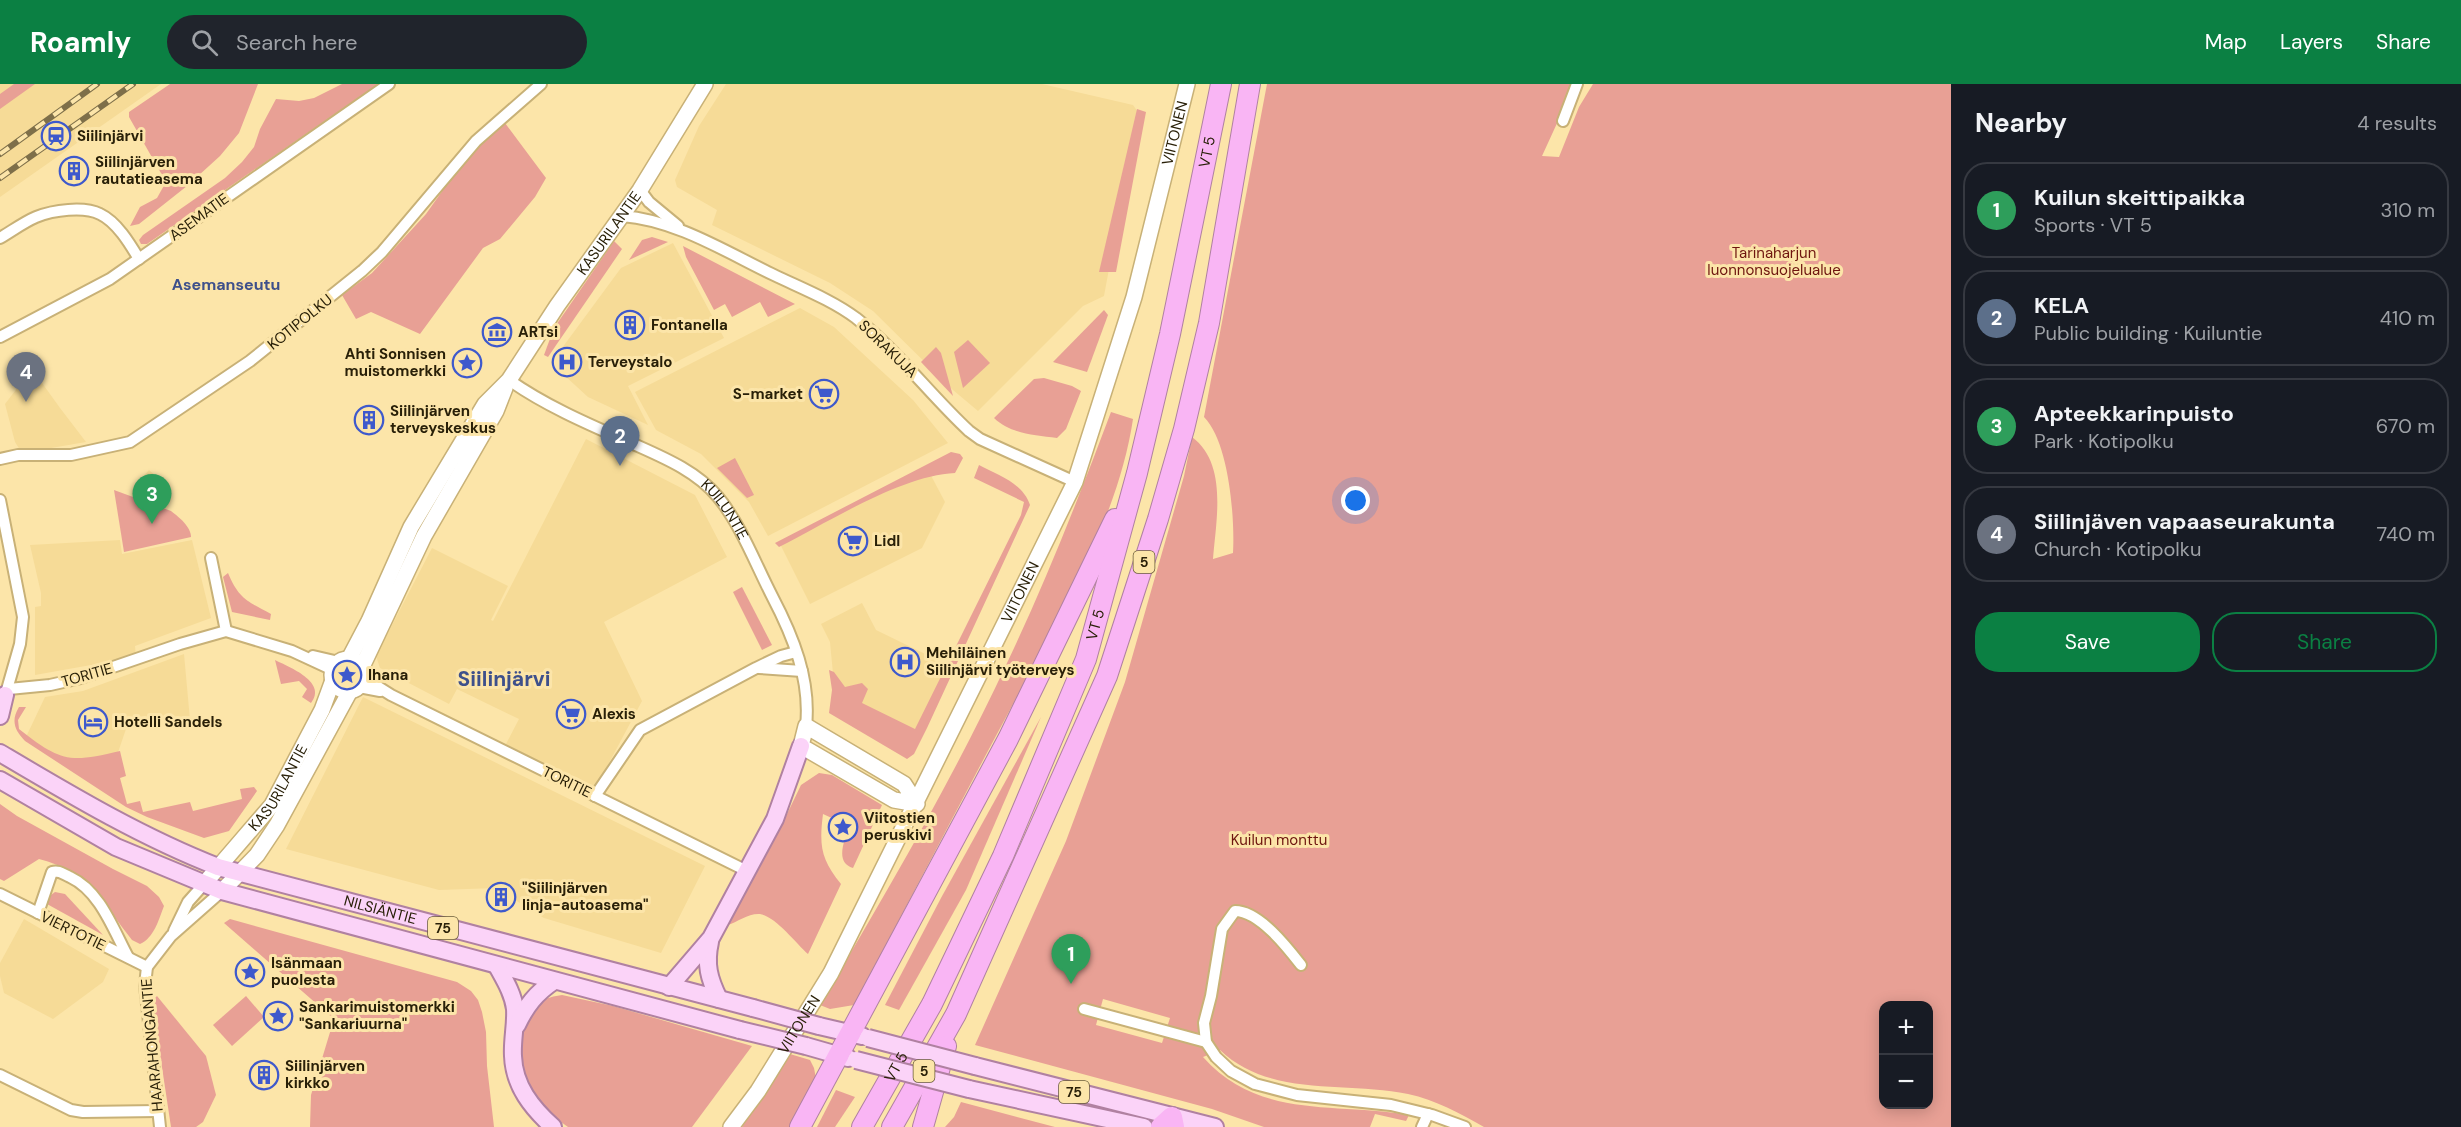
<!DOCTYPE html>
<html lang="en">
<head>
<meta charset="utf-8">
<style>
  :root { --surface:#171b24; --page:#20242c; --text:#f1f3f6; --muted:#9ea1a6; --line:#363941; --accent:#0b8043 }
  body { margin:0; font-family:"DM Sans",sans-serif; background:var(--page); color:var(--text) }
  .controls { position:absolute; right:18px; bottom:18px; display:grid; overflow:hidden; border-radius:12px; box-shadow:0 3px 15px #0003 }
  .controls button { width:54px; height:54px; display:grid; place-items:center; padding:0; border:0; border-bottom:2px solid var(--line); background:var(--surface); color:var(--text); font:30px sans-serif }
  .you { position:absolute; left:1356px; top:417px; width:21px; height:21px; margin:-15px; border:4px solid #fff; border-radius:50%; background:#1a73e8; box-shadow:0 0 0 9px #1a73e833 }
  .badge { display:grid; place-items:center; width:39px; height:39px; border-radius:50%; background:var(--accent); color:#fff; font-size:20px; font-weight:700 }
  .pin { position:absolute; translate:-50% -50px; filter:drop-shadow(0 2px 3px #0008) }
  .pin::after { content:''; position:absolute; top:32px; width:21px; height:18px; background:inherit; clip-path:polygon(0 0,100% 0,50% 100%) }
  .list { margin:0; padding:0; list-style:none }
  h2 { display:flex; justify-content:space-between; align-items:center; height:78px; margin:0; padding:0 24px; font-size:26px }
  h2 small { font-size:20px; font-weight:400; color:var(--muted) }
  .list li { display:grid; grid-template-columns:39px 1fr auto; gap:18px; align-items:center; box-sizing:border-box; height:96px; margin:0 12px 12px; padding:0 12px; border:2px solid var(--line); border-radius:24px }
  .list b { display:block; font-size:22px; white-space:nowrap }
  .list p { margin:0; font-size:20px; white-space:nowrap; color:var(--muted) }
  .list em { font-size:20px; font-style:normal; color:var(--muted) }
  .actions { display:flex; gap:12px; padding:18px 24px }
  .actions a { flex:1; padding:14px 0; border:2px solid var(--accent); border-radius:24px; text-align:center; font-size:21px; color:var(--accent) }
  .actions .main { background:var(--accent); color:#fff }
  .icon { flex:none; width:33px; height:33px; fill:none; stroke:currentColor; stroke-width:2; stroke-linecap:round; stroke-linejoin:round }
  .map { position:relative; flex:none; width:1951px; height:1043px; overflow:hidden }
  header { display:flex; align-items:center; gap:36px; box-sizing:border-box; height:84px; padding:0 30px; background:var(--accent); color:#fff }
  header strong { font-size:28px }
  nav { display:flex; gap:33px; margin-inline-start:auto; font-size:21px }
  .search { width:420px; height:54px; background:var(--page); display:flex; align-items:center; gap:15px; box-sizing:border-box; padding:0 21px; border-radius:33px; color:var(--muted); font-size:22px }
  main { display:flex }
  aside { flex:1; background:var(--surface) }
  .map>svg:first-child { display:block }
</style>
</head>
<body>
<header>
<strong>Roamly</strong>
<div class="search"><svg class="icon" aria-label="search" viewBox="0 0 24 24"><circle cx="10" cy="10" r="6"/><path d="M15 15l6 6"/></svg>Search here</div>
<nav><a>Map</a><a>Layers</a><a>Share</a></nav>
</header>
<main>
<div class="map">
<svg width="1951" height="1043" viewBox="0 0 1951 1043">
  <rect width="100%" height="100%" fill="#fce5a9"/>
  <g fill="#f6db97">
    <path d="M0,0H161L0,113Z"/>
    <path d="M726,0H1042L1133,21L1138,28L1104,212L1083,222L978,327L953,306L873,227L830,199L712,141L717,126L677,103L675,96L699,42Z"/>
    <path d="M673,159L724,254L628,302L648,341L588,313L551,279L621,184Z"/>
    <path d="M800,224L834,243L913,316L948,359L768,452L749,418L701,370L656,346L635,308Z"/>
    <path d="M32,285L60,324L86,358L22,369L15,358L5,320Z"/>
    <path d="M586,355L695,411L727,473L604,538L642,617L594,707L506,660L519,635L457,605L449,620L380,584L376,572L432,464L508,502L491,536L493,537Z"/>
    <path d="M927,384L945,418L922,464L810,520L780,460Z"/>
    <path d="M149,386L164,399L155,410L140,396Z"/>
    <path d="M120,456L122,470L192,456L211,534L135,562L136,573L35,591V523L41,522V509L30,461Z"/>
    <path d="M862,519L876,546L952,583L912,658L836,621L830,558L821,540Z"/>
    <path d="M184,570L190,636L127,642L112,686L84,689L26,653L45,613L83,607Z"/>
    <path d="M363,613L705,782L661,869L544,834L496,804L439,806L286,765Z"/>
    <path d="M24,835L109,885L103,898L53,935L4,909L0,892V879Z"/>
  </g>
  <g fill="#e8a095" fill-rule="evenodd">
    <path d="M14,0H35L0,25V10Z"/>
    <path d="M170,0H258L239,49L220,72L187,102L139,140L130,142L140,123L157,114L166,98L129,33V28Z"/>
    <path d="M342,0H378L147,160H141L139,156L143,151L225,94L242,78L254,63L260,45L276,15L299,17L314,14Z"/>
    <path d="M1267,0H1575L1542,72L1559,73L1579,23L1593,0H1951V1043H1484C1459,1029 1436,1016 1408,1010C1346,997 1270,1014 1220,966L1203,973C1259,1036 1335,1018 1409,1031L1406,1037L1375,1030L1370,1043H1264L1212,1025L975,961L1066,757L1125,598L1184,392L1192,353C1228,380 1216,436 1213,475L1233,469C1235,434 1229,358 1204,333ZM1103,915L1170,934L1162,959L1096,941ZM1884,922H1928V1020H1884Z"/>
    <path d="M1137,25L1146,28L1116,188H1099Z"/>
    <path d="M505,39L546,94L535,113L500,155L483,164L420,250L371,228L356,235L342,211L372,189L426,130L455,89L474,67Z"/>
    <path d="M652,153L668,158L629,176L642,156Z"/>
    <path d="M614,157L622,165L548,273L544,271L554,244Z"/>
    <path d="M683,162L795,220L768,233L760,218L732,233L725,220L714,226L686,173Z"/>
    <path d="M1104,226L1108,231L1087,288L1053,278Z"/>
    <path d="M968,256L990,279L963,304L954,268Z"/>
    <path d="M936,263L941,269L953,312L921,278Z"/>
    <path d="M1044,294L1072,302L1081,307L1066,345L1057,354C1034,351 1011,350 994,334L1034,295Z"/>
    <path d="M1111,328L1133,335C1118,437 1053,546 1005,635C954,730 905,826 854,921L830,925L820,921C886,809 952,697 1007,579C1046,497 1079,413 1111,328Z"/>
    <path d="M951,368L960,370L963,374L955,389C902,391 827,439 779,463L775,459Z"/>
    <path d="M735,374L754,411L747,414L717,384Z"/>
    <path d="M979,381C998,391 1023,399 1030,421L927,644L914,670L907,675L829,629L832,606L829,586L834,588L845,603L862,599L868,605L862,619L915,645L1021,431L1024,418L974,394Z"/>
    <path d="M114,406L171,427C179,433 191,443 191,453L124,468Z"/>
    <path d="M228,489C239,515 247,517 271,530L270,536L232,528L223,493Z"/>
    <path d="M742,503L772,561L762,566L733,508Z"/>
    <path d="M275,576C289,583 328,598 311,619L302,613L307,605L299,597L281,600Z"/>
    <path d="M19,623H26L18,636L19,645C61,678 69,679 120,667L126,692L120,694L127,720L140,717L143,728L190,718L193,727L242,715L240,705L254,703L257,707L229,747L204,754L147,733L126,723L25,657C14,646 11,636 19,623Z"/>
    <path d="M1041,633L966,806L899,926L885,921L941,814Z"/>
    <path d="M819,689L832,691L882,721L853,784C834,778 845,756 849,742L823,730C819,762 821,775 841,800L808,870C796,859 775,832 760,830C749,829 737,838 728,841L775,755L801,701Z"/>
    <path d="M0,720L17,732L113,785L147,802L159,813L164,822C159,835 154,854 140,860L132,856C103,819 88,787 39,775L4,797L0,795Z"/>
    <path d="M55,808L65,810L103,851L47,820L51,811Z"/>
    <path d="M230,835L457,898L471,907L478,916L482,928L486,948L487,982L494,1043H310L311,1011L334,935L224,839Z"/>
    <path d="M562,911L613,922L752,962L692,1043H568C551,1031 536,1017 527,998C517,975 519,936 540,918C545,914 555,912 562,911Z"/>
    <path d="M157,912L206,972L216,1011L203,1038L196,1043H171L152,917Z"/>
    <path d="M246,912L264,933L232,962L213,941Z"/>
    <path d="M790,970L810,976L814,984L816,995L790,1043H742Z"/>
    <path d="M836,1006L855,1013L835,1043H817Z"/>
    <path d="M961,1018L1055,1043H945L954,1033Z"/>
  </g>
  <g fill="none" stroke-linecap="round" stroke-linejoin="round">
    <g stroke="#c8b177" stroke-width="14">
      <g id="street">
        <path d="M1563,37L1577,0"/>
        <path d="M640,106L649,118L678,142"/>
        <path d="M622,132C676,136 726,168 774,191C801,204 832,216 856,234C898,267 930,311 969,347L980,355L1075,398"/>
        <path d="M0,154C12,147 24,138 36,133C53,126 84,122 100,130C117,138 130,160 139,175"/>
        <path d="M0,253L110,195L389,0"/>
        <path id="s1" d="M509,296C546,322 588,340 629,358C660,372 696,386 718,413C741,441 755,479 772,512C793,552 811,596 806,642"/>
        <path d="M0,375L18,371H71L130,358L250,277L362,187L382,168L476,57L541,0"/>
        <path d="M0,416L23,533L20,560L6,609"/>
        <path d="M211,474L226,547"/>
        <path d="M313,572L339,578"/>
        <path d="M759,584L802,587"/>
        <path d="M364,594L391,611L747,787"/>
        <path d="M359,603L380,607"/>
        <path d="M9,605L50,601L81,594L180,560L226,547L292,567L333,586"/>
        <path d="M595,712L640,646L756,584L781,572L796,568"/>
        <path d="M0,810L147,883"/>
        <path d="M38,829L52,788C59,786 63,790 70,793C100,807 113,845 128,873"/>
        <path d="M174,847L188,818L204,800"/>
        <path d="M1301,881C1287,863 1259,827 1235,827L1222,845L1211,912L1204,939L1206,958L1216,973L1231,987L1255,1000L1297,1011L1391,1021L1432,1031L1465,1043"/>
        <path d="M1084,925L1206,958"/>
        <path d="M0,991L71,1026L83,1028L158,1027"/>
        <path d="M160,1043L145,901L147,883L171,852L222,807"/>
        <path d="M1422,1043L1428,1030"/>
      </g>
    </g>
    <g stroke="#c8b177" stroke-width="18">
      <g id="secondary">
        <path id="s2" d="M349,575L369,537L411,443L485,320L509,296L557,222L640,106L705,0"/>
        <circle cx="348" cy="591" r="16"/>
        <path d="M362,583L424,452L496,327L505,304"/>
        <path d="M806,642L904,700L917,720L894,716L801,662Z"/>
        <path id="s3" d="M204,800L272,721L322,626L333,596"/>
        <path d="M222,807L257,771L277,741L350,607"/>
        <path id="s4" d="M731,1043L758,1007L831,889L1075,398L1134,213L1187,0"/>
      </g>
    </g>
    <g stroke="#b081a1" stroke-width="20">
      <g id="primary">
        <path d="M0,632L5,611"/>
        <path id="s5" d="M0,669C71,711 141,753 218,783L753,924"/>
        <path d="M0,696L116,763L222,807L740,946"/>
        <path d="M710,858C705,880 709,895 719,915"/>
        <path d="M497,882C504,895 513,909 515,925C516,941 512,956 513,972C514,1002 532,1024 553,1043"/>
        <path d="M669,903L711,854L775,735L801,662"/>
        <path d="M517,941C526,922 536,909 554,897"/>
        <path d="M819,942L862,952"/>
        <path d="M806,962L848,974"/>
        <path d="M975,982L1215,1043"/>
        <path d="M969,1005L1144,1043"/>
      </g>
    </g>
    <g stroke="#b081a1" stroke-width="22">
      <g id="highway">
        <path d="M800,1043L1008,655L1115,435"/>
        <path id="s6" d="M862,1043L932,920L1003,772L1086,575L1137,389L1170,250L1221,0"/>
        <path d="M892,1043L956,930L1107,592L1158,435L1184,345L1209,239L1250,0"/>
        <path d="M923,1043L946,962"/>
        <path d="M1161,1043L1172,1033L1174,1043"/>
      </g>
    </g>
    <use href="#street" stroke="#fff" stroke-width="10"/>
    <use href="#secondary" stroke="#fff" stroke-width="15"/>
    <use href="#primary" stroke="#fbd3f8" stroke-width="16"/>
    <use href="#highway" stroke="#f9b5f4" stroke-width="20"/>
    <g stroke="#7e6f49" stroke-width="6">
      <g id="rail">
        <path d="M0,70L97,0"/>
        <path d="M0,94L133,0"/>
      </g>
    </g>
    <use href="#rail" stroke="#fce5a9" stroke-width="4" stroke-dasharray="11" stroke-linecap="butt"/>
    <g stroke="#b081a1" stroke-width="20" stroke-linecap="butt">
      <g id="primary-bridge">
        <path d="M753,924L819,942"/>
        <path d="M740,946L806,962"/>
        <path d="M868,954L975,982"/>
        <path d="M856,976L969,1005"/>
      </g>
    </g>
    <use href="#primary-bridge" stroke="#fbd3f8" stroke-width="16"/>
  </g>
  <defs>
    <g id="station-ring" transform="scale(1.5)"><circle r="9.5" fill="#fce5a9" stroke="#3e59cc" stroke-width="1.5"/><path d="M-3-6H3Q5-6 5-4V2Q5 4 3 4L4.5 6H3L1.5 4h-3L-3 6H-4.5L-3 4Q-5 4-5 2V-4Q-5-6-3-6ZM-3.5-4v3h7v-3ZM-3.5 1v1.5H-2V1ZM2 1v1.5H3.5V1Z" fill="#3e59cc"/></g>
    <g id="building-ring" transform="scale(1.5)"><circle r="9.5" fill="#fce5a9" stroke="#3e59cc" stroke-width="1.5"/><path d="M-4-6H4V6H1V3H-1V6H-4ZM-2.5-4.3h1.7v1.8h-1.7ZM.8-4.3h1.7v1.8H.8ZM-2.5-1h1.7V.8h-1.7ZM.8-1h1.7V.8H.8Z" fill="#3e59cc"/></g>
    <g id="museum-ring" transform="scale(1.5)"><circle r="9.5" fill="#fce5a9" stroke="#3e59cc" stroke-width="1.5"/><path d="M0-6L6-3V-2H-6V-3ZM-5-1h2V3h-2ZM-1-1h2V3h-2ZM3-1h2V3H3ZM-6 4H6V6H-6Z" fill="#3e59cc"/></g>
    <g id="hospital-ring" transform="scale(1.5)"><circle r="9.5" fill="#fce5a9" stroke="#3e59cc" stroke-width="1.5"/><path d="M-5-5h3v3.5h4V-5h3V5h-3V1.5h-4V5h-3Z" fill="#3e59cc"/></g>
    <g id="sight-ring" transform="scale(1.5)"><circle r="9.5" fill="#fce5a9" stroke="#3e59cc" stroke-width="1.5"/><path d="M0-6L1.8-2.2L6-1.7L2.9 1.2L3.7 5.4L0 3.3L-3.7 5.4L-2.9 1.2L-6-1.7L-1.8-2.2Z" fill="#3e59cc"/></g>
    <g id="supermarket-ring" transform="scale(1.5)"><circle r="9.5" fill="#fce5a9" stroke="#3e59cc" stroke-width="1.5"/><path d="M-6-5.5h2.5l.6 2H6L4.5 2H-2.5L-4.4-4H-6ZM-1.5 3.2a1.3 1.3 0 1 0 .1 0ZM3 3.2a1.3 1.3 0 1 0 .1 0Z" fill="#3e59cc"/></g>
    <g id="hotel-ring" transform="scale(1.5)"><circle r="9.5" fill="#fce5a9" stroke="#3e59cc" stroke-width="1.5"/><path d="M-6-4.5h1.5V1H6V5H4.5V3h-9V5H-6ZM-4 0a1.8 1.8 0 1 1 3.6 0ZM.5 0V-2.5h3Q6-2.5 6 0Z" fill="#3e59cc"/></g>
  </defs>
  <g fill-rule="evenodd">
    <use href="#station-ring" x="56" y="52"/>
    <use href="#building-ring" x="74" y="87"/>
    <use href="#building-ring" x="630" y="241"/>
    <use href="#museum-ring" x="497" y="248"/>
    <use href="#hospital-ring" x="567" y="278"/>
    <use href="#sight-ring" x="467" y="279"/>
    <use href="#supermarket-ring" x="824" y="310"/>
    <use href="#building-ring" x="369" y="336"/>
    <use href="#supermarket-ring" x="853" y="457"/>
    <use href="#hospital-ring" x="905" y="578"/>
    <use href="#sight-ring" x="347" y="591"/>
    <use href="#supermarket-ring" x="571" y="630"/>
    <use href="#hotel-ring" x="93" y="638"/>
    <use href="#sight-ring" x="843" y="743"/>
    <use href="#building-ring" x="501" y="813"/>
    <use href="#sight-ring" x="250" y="888"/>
    <use href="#sight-ring" x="278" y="932"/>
    <use href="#building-ring" x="264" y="991"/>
  </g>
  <g text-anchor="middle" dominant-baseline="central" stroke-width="6" stroke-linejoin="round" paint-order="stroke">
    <g fill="#fce5a9" stroke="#685b38" stroke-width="1.5">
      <rect x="1133.5" y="467" width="21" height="22" rx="4.5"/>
      <rect x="428" y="833" width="30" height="22" rx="4.5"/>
      <rect x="913.5" y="976" width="21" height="22" rx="4.5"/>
      <rect x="1059" y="997" width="30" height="22" rx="4.5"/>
    </g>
    <g font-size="14" font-weight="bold" fill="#292008">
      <text x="1144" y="478">5</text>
      <text x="443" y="844">75</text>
      <text x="924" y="987">5</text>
      <text x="1074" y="1008">75</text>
    </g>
    <g font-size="15" fill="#292008" stroke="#fce5a9">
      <text stroke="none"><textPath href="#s4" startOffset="1095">VIITONEN</textPath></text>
      <text stroke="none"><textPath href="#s6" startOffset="1041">VT 5</textPath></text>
      <text transform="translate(199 133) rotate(-36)">ASEMATIE</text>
      <text stroke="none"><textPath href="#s2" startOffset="501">KASURILANTIE</textPath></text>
      <text transform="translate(300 238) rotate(-39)">KOTIPOLKU</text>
      <text transform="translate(888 265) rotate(44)">SORAKUJA</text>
      <text stroke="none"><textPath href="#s1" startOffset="255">KUILUNTIE</textPath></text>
      <text stroke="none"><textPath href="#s4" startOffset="609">VIITONEN</textPath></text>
      <text stroke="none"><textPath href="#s6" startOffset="555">VT 5</textPath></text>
      <text transform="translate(87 591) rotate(-16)">TORITIE</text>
      <text transform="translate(567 698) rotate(26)">TORITIE</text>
      <text stroke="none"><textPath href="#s3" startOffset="122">KASURILANTIE</textPath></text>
      <text stroke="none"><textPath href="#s5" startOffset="414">NILSIÄNTIE</textPath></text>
      <text transform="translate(73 847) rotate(26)">VIERTOTIE</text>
      <text stroke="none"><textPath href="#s4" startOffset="123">VIITONEN</textPath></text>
      <text transform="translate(152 961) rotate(-95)">HAARAHONGANTIE</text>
      <text stroke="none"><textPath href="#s6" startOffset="69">VT 5</textPath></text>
    </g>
    <g font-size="15" font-weight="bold" fill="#292008" stroke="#fce5a9" text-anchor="start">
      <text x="77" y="52">Siilinjärvi</text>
      <text x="95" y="78">Siilinjärven<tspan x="95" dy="17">rautatieasema</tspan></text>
      <text x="651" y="241">Fontanella</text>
      <text x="518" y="248">ARTsi</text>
      <text x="446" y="270" text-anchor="end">Ahti Sonnisen<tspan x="446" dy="17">muistomerkki</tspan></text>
      <text x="588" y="278">Terveystalo</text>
      <text x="803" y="310" text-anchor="end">S-market</text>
      <text x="390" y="327">Siilinjärven<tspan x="390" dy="17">terveyskeskus</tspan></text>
      <text x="874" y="457">Lidl</text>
      <text x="926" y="569">Mehiläinen<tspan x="926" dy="17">Siilinjärvi työterveys</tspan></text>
      <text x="368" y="591">Ihana</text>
      <text x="592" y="630">Alexis</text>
      <text x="114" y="638">Hotelli Sandels</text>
      <text x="864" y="734">Viitostien<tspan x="864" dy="17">peruskivi</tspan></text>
      <text x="522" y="804">"Siilinjärven<tspan x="522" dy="17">linja-autoasema"</tspan></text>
      <text x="271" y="879">Isänmaan<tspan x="271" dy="17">puolesta</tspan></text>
      <text x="299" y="923">Sankarimuistomerkki<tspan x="299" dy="17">"Sankariuurna"</tspan></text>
      <text x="285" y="982">Siilinjärven<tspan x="285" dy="17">kirkko</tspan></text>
    </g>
    <g font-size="15" fill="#6e150f" stroke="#fce5a9">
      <text x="1774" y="169">Tarinaharjun<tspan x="1774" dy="17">luonnonsuojelualue</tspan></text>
      <text x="1279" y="756">Kuilun monttu</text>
    </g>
    <g font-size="16" font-weight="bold" fill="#3e508b" stroke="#fce5a9">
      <text x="226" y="200">Asemanseutu</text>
    </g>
    <g font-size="21" font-weight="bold" fill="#3e508b" stroke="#fce5a9">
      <text x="504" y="595">Siilinjärvi</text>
    </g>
  </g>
</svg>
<div class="controls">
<button>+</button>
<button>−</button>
</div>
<div class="you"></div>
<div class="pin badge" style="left:1071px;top:900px;background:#2e9e5b">1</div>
<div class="pin badge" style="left:620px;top:382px;background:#5c6f8a">2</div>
<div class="pin badge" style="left:152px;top:440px;background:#2e9e5b">3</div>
<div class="pin badge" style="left:26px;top:318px;background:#6b7280">4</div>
</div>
<aside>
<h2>Nearby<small>4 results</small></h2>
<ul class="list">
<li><span class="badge" style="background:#2e9e5b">1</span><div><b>Kuilun skeittipaikka</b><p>Sports · VT 5</p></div><em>310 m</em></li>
<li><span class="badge" style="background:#5c6f8a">2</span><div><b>KELA</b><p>Public building · Kuiluntie</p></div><em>410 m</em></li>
<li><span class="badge" style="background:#2e9e5b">3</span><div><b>Apteekkarinpuisto</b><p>Park · Kotipolku</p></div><em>670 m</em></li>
<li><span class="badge" style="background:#6b7280">4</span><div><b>Siilinjäven vapaaseurakunta</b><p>Church · Kotipolku</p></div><em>740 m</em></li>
</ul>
<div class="actions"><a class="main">Save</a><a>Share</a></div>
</aside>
</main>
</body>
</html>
